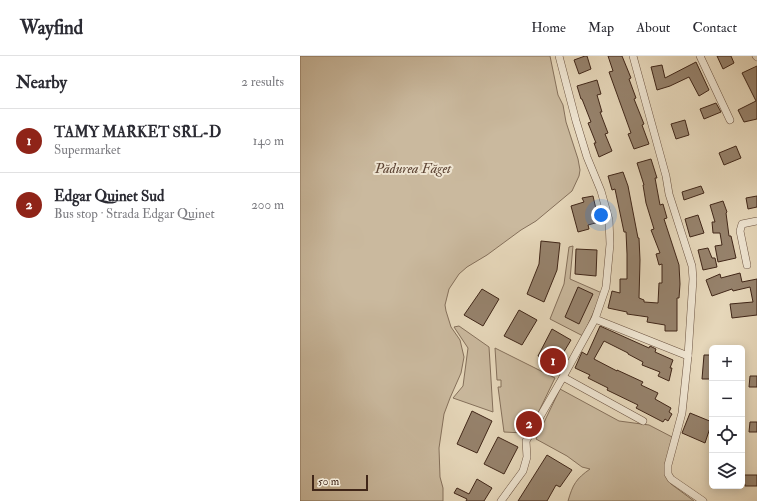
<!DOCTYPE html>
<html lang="en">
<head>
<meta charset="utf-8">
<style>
  :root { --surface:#fff; --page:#f7f7f7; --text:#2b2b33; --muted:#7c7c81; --line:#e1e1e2; --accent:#8f2418 }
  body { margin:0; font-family:"IM FELL Double Pica",serif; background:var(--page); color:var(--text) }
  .controls { position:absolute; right:12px; bottom:12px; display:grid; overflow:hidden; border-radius:6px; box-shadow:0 2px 10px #0003 }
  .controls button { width:36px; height:36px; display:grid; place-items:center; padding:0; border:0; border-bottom:1px solid var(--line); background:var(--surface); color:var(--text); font:20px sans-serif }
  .scale { position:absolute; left:12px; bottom:10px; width:56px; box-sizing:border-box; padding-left:4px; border:2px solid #402618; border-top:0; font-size:11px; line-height:14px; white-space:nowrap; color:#402618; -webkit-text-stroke:3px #efe5d2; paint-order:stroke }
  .you { position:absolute; left:301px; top:159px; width:14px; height:14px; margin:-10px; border:3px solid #fff; border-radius:50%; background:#1a73e8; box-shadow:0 0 0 6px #1a73e833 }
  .badge { display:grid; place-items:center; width:26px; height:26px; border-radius:50%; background:var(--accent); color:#fff; font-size:13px; font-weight:700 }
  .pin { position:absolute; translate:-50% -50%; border:2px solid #fff; box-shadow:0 1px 4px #0006 }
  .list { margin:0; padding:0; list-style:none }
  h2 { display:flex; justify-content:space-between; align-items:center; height:52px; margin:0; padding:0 16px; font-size:17px }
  h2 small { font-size:13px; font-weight:400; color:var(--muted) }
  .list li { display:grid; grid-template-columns:26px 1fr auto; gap:12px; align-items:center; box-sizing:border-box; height:64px; padding:0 16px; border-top:1px solid var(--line) }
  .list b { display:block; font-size:15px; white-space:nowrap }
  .list p { margin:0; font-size:13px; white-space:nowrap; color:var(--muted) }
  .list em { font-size:13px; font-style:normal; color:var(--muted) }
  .icon { flex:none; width:22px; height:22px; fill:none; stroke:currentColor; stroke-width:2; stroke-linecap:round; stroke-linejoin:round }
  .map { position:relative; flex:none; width:457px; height:445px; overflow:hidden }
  header { display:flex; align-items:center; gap:24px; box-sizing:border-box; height:56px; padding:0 20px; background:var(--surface); border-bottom:1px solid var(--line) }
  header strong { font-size:19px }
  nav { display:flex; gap:22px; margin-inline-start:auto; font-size:14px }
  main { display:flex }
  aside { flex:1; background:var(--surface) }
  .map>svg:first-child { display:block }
</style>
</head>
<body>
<header>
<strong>Wayfind</strong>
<nav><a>Home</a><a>Map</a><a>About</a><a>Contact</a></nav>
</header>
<main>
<aside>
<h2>Nearby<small>2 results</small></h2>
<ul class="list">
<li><span class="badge">1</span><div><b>TAMY MARKET SRL-D</b><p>Supermarket</p></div><em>140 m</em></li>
<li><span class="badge">2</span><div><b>Edgar Quinet Sud</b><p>Bus stop · Strada Edgar Quinet</p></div><em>200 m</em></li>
</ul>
</aside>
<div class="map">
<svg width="457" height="445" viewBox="0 0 457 445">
  <rect width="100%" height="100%" fill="#e6d7ba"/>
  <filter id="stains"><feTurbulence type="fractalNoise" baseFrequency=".005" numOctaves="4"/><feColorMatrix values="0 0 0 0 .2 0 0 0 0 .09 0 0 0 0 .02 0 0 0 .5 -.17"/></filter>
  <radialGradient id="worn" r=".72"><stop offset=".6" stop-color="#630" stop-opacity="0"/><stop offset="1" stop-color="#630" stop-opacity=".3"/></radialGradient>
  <g fill="#cab99e" stroke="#85705b">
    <path d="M0,0H250L258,39L263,49L266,66L278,103L280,114L279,120L272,135L236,165L221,174L187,199L167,211L159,218L149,233L145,249L146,255L151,271L160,284L164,301L161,317L150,342L144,358L139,392L140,421L143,432V445H0Z"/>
    <path d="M273,190L270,223L302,237L283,280L250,263L264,228L269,191Z"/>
    <path d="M159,270L189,291L193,356L153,342L163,330L168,292L154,271Z"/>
    <path d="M195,292L255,322L239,355L224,377L204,376L198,331H201V324H197Z"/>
    <path d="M260,333L319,365L349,369L374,382L366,418L371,428L394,445H268C273,428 276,423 290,413L282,411L267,400L236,383Z"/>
  </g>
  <g fill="#96826c" stroke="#402618">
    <path d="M285,0H287L291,13L279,18L274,4Z"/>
    <path d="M308,0H322L331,22L329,23L336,42L334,43L344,68L342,69L349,88L334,93L328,78L331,77L309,16L313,15Z"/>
    <path d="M417,0H431L434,7L423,13Z"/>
    <path d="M396,6L409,34L399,40L389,21L370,30L357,34L351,11L362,9L365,22Z"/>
    <path d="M457,10V63L444,66L438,54L456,45L442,17Z"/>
    <path d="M297,24L301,38L297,39L302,56H300L308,77L305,78L312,95L299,101L294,87H296L288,67L291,66L282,43H281L277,30Z"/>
    <path d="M416,47L421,56L404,63L400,53Z"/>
    <path d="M385,64L389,79L376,83L371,68Z"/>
    <path d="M436,90L441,102L424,109L419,97Z"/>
    <path d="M351,103L357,122H355L360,149L363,148L367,162L364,163L379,209L380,228L379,242H377V275H365V269L347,266L348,261L327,258V256L308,252L312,235L320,237V223H327V198L326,176H324L315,133L312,134L308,120L323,116L328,130L338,182H339L340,204L339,242L344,244V246L358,247L359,227H362V208L359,209L356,198L360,197L351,174L354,173L346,147L343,129H344L337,107Z"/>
    <path d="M401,130L404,137L384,144L382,136Z"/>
    <path d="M293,140L299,166L288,169L289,173L278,176L271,150L284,146L282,142Z"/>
    <path d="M457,140V151L448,153L446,142Z"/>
    <path d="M423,145L427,156L426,157L429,180H431L436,202L418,206L415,190L422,189L420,177H413L412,166H415L410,149Z"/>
    <path d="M398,159L404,177L390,181L385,163Z"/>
    <path d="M241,185L260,187L257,214L244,246L227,238L239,208Z"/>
    <path d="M408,192L412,202H415L417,211L403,214L398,194Z"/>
    <path d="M276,193L297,194L296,220L275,218Z"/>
    <path d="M440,217L442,226L457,223V259L432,262L430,248L453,246L450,231L433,235L432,233L412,240L406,224L420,218L421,222Z"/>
    <path d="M278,231L293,238L279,268L265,261Z"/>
    <path d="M182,233L199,243L183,270L164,259Z"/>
    <path d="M219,254L237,264L222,289L204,280Z"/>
    <path d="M300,270L349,292L350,290L356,293L355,296L373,304L370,312H372L369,325L358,320L360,316L342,309L343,306L328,298V297L304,285L294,303L317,315V314L343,326L341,329L358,337L355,343L371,352L369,356L372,358L368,365L365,363L363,366L336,352L338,349L307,334L308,332L288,322L290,319L275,312L282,296L287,299Z"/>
    <path d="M252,273L271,284L256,309L238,300Z"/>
    <path d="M404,299H412V323H402Z"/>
    <path d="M450,320H457V331H449Z"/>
    <path d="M172,355L192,365L177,397L157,388Z"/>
    <path d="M390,357L412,366L405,387L382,377Z"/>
    <path d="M450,366H457V376H449Z"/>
    <path d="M198,381L218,391L204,418L184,408Z"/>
    <path d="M247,399L272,414L260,431L256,429L247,445H218Z"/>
    <path d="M442,419H457V430H445V428H443V425H442Z"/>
    <path d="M177,423L192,432L184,445H166L167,443L154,437L157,432L169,438Z"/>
  </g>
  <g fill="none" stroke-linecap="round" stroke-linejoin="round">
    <g stroke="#6a5240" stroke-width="8">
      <g id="minor">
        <path d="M333,0L366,120L369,138L392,210L393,223L388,300L382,357L368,409V418L371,423L403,445"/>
        <path d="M400,0L430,64"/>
        <path d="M456,0L457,1"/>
        <path d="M447,209L440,175L442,168L457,165"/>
        <path d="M295,263L388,300"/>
        <path d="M263,321L343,365"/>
        <path d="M201,445L223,415L227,401L226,385L263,321L295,263L306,231L310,188L309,164L301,135L287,101L276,65L259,0"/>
      </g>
    </g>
    <use href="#minor" stroke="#efe5d2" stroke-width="7"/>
  </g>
  <g text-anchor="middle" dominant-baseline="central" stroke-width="4" stroke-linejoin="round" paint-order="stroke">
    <g font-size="14" font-style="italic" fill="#5c4333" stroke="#efe5d2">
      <text x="113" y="112">Pădurea Făget</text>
    </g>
  </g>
  <rect width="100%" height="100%" filter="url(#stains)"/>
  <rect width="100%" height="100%" fill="url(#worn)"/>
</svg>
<div class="controls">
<button>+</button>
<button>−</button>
<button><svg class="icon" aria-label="locate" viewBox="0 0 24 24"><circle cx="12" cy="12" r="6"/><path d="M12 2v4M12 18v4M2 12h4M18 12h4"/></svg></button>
<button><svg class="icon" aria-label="layers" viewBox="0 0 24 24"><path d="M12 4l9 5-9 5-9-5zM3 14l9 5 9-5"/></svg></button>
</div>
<div class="scale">50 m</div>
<div class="you"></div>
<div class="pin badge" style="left:253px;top:305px">1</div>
<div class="pin badge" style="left:229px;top:368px">2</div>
</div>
</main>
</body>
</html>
